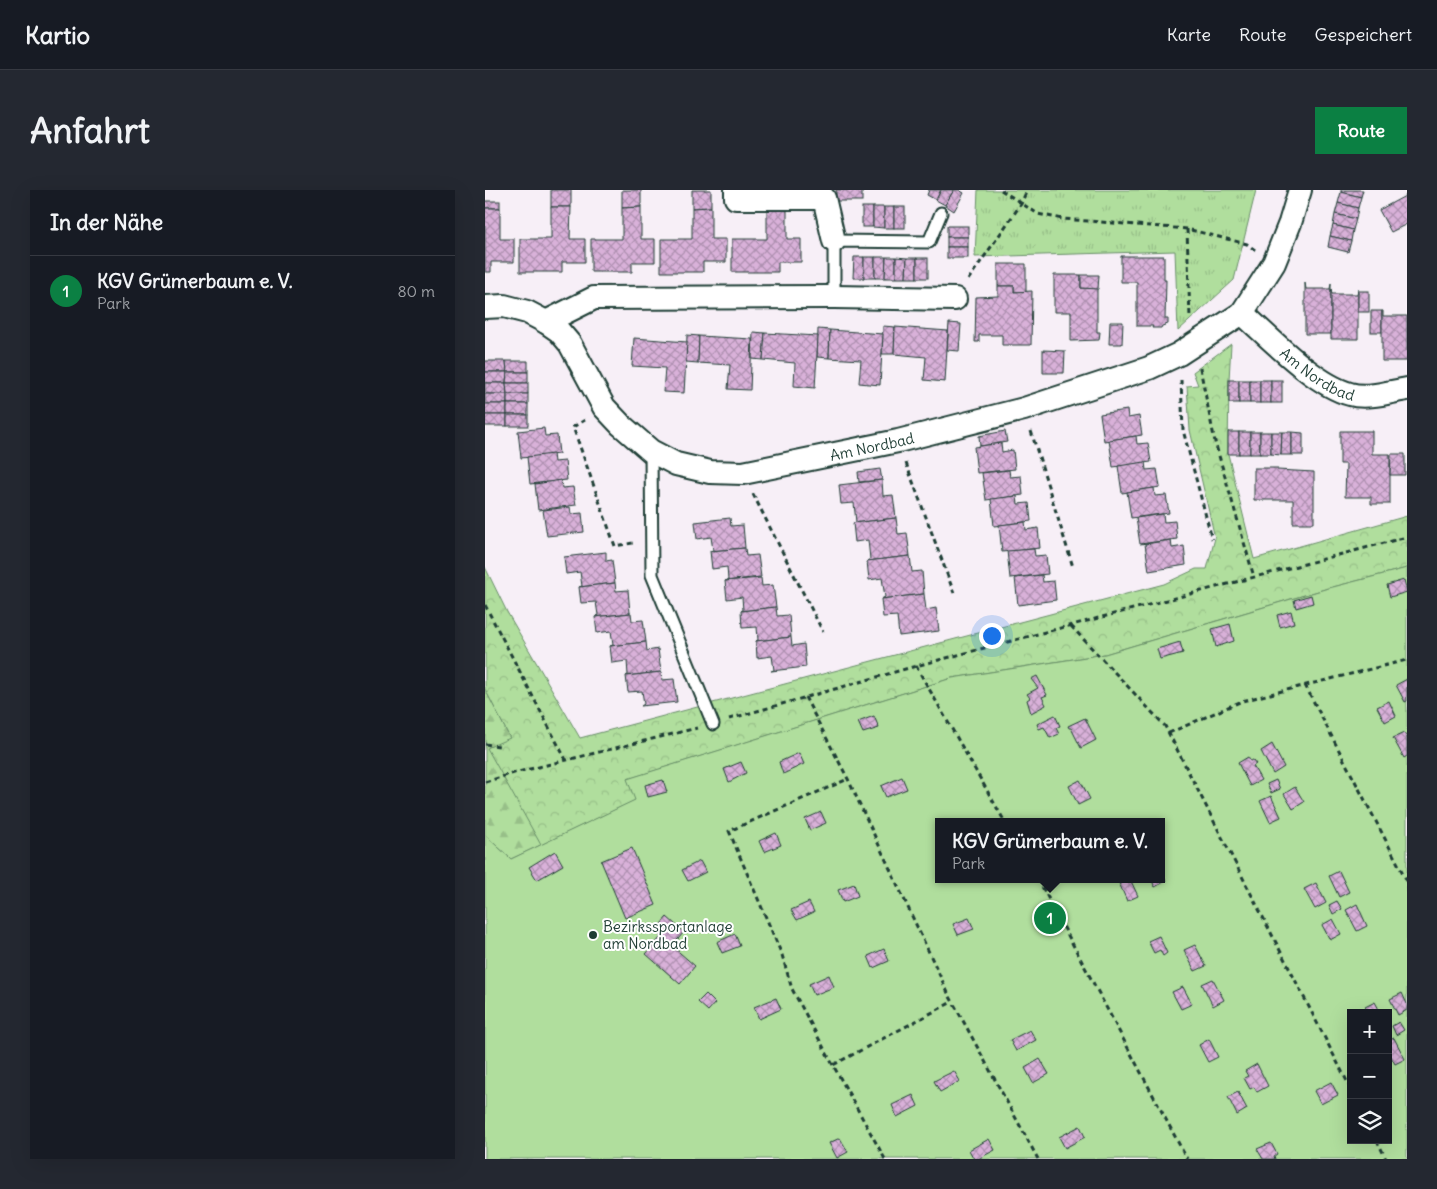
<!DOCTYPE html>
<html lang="de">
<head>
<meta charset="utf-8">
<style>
  :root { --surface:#171b24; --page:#242831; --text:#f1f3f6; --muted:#9ea1a6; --line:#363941; --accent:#0b8043 }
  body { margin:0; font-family:Delius,sans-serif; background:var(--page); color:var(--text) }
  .controls { position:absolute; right:15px; bottom:15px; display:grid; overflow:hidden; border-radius:0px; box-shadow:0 5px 20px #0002 }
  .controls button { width:45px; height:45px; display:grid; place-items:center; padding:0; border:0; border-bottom:1px solid var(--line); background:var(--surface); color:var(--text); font:25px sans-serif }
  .you { position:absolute; left:506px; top:445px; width:18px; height:18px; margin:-12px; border:4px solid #fff; border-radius:50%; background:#1a73e8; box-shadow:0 0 0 8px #1a73e833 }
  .badge { display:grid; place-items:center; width:32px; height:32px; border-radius:50%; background:var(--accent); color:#fff; font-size:16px; font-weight:700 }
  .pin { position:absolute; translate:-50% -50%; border:2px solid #fff; box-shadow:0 1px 5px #0006 }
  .popup { position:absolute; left:450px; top:628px; width:230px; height:65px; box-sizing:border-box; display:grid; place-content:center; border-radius:0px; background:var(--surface); filter:drop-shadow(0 1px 4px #0005); font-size:16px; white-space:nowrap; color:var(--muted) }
  .popup b { font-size:19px; color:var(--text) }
  .popup::after { content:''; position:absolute; left:50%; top:100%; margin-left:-10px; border:10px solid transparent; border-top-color:var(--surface) }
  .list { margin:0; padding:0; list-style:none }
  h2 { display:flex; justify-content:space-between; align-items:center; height:65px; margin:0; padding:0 20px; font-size:21px }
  h2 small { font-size:16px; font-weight:400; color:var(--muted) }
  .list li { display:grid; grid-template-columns:32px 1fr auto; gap:15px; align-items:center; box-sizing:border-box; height:70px; padding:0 20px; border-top:1px solid var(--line) }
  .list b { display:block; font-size:19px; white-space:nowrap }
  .list p { margin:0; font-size:16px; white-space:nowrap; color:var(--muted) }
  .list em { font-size:16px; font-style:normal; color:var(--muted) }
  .icon { flex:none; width:28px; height:28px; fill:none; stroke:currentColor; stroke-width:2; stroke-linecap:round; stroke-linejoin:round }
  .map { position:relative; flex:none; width:922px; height:969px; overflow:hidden; border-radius:0px }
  header { display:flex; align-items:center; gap:30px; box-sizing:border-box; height:70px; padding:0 25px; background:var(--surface); border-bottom:1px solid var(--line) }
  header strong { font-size:24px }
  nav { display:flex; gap:28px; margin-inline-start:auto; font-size:18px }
  .intro { display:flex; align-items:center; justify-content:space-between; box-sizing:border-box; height:120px; padding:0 30px }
  h1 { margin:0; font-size:35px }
  .button { padding:12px 22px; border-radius:0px; background:var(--accent); color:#fff; font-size:18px; font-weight:700 }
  main { display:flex; gap:30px; padding:0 30px }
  aside { flex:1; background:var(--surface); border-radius:0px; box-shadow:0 5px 20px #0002 }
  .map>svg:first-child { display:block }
</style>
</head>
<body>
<header>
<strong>Kartio</strong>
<nav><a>Karte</a><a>Route</a><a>Gespeichert</a></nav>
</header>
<div class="intro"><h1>Anfahrt</h1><a class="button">Route</a></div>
<main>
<aside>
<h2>In der Nähe<small></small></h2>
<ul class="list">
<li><span class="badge">1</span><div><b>KGV Grümerbaum e. V.</b><p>Park</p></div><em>80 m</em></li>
</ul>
</aside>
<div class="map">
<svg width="922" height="969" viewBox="0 0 922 969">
  <defs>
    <pattern id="grass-tufts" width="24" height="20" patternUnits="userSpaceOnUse" patternTransform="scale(1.25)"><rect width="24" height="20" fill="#b0de9d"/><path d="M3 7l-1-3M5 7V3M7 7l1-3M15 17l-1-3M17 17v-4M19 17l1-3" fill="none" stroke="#97bf88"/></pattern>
    <pattern id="forest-firs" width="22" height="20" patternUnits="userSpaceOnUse" patternTransform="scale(1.25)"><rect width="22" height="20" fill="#b0de9d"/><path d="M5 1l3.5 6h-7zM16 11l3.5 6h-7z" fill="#97bf88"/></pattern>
    <pattern id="park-crowns" width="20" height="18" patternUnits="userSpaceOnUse" patternTransform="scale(1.25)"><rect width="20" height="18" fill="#b0de9d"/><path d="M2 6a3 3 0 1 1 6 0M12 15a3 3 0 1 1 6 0" fill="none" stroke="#97bf88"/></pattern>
    <pattern id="building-cross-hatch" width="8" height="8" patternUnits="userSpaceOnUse" patternTransform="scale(1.25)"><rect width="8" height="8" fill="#d9b1d9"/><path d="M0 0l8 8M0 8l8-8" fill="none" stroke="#af91b1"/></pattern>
  </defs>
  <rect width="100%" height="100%" fill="#f7eff7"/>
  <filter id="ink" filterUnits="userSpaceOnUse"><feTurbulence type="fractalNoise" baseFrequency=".02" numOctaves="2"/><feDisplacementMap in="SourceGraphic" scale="10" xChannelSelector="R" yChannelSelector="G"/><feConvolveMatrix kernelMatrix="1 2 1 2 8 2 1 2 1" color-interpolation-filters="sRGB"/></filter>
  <g filter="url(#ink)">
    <path fill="url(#grass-tufts)" stroke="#688e68" d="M493,0H771L749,90L693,141L690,61L490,67Z"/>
    <path fill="url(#forest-firs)" stroke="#688e68" d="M0,499L25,548L151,610L26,669L0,645Z"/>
    <path fill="url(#park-crowns)" stroke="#688e68" d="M746,154L744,190L743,264L769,369L922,326V378L840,399L620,464L467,488L143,589L151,610L56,655L2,558L25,548L0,499V377L22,422L95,548L679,394L711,379H722L730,348L705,240L702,196L713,195L708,182Z"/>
    <path fill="#b0de9d" stroke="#688e68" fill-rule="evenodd" d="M922,378V969H0V645L26,669L150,610L142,589L467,488L620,464L840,399ZM454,632H676V689H454ZM866,823H903V950H866Z"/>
    <g fill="url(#building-cross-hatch)" stroke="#1f3d34">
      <rect x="66" y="0" width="20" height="17"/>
      <path d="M137,0H156V17L137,18Z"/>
      <path d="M207,0H226V17L207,18Z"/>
      <rect x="351" y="0" width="26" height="11"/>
      <path d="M444,0H456L451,10L442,5Z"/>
      <path d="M456,0H469L460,15L451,10Z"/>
      <path d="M469,0H474L479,3L469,21L460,15Z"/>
      <path d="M856,0H878L876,7L856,2Z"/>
      <path d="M856,2L876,7L873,18L853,13Z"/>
      <path d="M922,5V34L906,42L894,20Z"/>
      <rect x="0" y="11" width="15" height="7"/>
      <path d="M853,13L873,18L871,29L850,24Z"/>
      <path d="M86,17L85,49H100V72H77V82H35V49H66V17Z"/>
      <path d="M156,17V49H170V72H147V82H106V49H137V18Z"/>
      <path d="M226,17V49H241V72H218V82H176V49H207V18Z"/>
      <rect x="377" y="17" width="11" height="20"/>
      <path d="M388,17H399V38L388,37Z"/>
      <rect x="399" y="17" width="10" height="21"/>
      <rect x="409" y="17" width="11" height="21"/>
      <path d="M0,18H15V49H29V72H6V82H0Z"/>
      <path d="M282,18H302V49H316V72H293V82H247V49H282Z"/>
      <path d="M850,24L871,29L868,40L848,35Z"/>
      <path d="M848,35L868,40L866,51L845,46Z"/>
      <rect x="462" y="36" width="21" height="11"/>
      <path d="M845,46L866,51L863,62L843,57Z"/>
      <rect x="462" y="47" width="21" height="10"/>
      <rect x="462" y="57" width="21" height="11"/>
      <path d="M636,66H679V90H681L680,129H683V134L677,136L676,138H667L668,136H652V92H636Z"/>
      <path d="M369,67H379V88H368Z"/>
      <rect x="379" y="67" width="11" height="21"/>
      <path d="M390,67H401L400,88H390Z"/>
      <path d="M401,67H411V88H400Z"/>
      <path d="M411,67L422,68L421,88H411Z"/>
      <path d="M422,68H432V88H421Z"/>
      <rect x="432" y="68" width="11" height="20"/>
      <path d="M512,74H541V102H529V96H513V75Z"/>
      <path d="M569,85H596V98H612V142H615L614,150L586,151V122H569Z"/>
      <path d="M596,85H614L613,99L596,98Z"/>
      <path d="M820,93L821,99H845L846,93V144H820Z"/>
      <path d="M513,96H529V102L547,101L546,155H517V145H494V152H490L491,107L513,106Z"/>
      <path d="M846,99L847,104H872L873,99V149H846Z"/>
      <rect x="873" y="101" width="11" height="21"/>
      <rect x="886" y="121" width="11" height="21"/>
      <path d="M897,121H898V126H922V171H897Z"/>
      <path d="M625,132H638L637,154H624Z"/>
      <path d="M464,133L476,134L474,161L462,160Z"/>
      <path d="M398,136L410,137L409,164H397Z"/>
      <path d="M410,137L463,141L460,192L439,190L441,167L409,164Z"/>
      <path d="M333,139L345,140L344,168L332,167Z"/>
      <path d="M345,140L398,144L395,195L374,193L376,170L344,168Z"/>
      <path d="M268,142L280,143L278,170L267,169Z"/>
      <path d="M280,143L333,146L330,198L309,196L310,173L278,170Z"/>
      <path d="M202,145L214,146L213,173L201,172Z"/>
      <path d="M214,146L267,149L265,200L243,199L245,175L213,173Z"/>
      <path d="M149,148L202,152L199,203L178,202L180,178L147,176Z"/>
      <path d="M558,160L580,161L579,183H558Z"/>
      <path d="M0,171H21L22,182H0Z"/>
      <path d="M21,171H43V182H22Z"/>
      <path d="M0,182H22L21,193H0Z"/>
      <path d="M22,182H43V193H21Z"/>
      <rect x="744" y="190" width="10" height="23"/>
      <rect x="754" y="190" width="11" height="23"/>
      <rect x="765" y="190" width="10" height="23"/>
      <rect x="775" y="190" width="11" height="23"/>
      <rect x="786" y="190" width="11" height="23"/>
      <path d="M0,193H21L22,204H0Z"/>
      <path d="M21,193H43V204H22Z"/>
      <rect x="0" y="204" width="22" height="10"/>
      <rect x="22" y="204" width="21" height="10"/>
      <rect x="0" y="214" width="22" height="11"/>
      <rect x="22" y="214" width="21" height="11"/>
      <path d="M642,220L643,228L654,226L657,245L619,251L615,224Z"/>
      <rect x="0" y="225" width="22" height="11"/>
      <rect x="22" y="225" width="21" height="11"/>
      <path d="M59,238L60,246L72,245L74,264L36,268L33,241Z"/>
      <path d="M520,241L522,252L495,256L494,246Z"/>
      <path d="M855,241H887V264H905V314H886V307H860L861,274H855Z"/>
      <rect x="743" y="242" width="11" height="22"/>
      <rect x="754" y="242" width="11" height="22"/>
      <rect x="765" y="242" width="10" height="22"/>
      <rect x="775" y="242" width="11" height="22"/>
      <path d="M786,242H797L796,265L786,264Z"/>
      <path d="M797,242H807V265H796Z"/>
      <path d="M807,242L818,243V265H807Z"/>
      <path d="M651,246L652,254L663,253L666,272L628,277L624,250Z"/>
      <path d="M516,253L517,262L528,260L530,279L492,283L489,257Z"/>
      <path d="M68,264L69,272L80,271L82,290L45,294L42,267Z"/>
      <path d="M906,264H920V285H905Z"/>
      <path d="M660,272L661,280L672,279L675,297L637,303L633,276Z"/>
      <path d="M769,278H792V280L829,282V333H808V310H769Z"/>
      <path d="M395,279L397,290L374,292L373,282Z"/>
      <path d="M524,280L525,287L536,286L538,305L501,310L497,283Z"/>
      <path d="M76,290L77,298L88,297L91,315L53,320L50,294Z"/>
      <path d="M397,290L398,306L408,305L411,328L368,333L371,332L369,313L356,314L354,295Z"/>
      <path d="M669,298L670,306L681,305L684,323L646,328L642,302Z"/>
      <path d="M532,306L533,314L544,313L546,331L509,336L506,309Z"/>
      <path d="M85,317L86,324L97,323L99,342L62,346L58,320Z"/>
      <path d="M678,324L679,332L690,331L692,349L655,354L651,328Z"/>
      <path d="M245,328L246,336L258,335L260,358L225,361L228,360L226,347L212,349L210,332Z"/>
      <path d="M411,328L413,344L422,343L425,366L382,371L385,369L383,350L370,352L368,333Z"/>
      <path d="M540,332L541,340L553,338L555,358L517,362L514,335Z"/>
      <path d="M686,350L687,358L699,356L701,375L664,381L660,354Z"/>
      <path d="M260,358L261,366L273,365L276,387L240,391L243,390L242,377L227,379L225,361Z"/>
      <path d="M549,359L550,366L561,365L563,384L525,388L522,361Z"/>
      <path d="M121,362V371L127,370L130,393L94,397L97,396L95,382L81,384L79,367Z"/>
      <path d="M425,366L427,382L437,381L439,404L396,409L400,407L397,388L384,390L382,371Z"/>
      <path d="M557,385L558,392L569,391L571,410L533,415L530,388Z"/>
      <path d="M276,388L277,396L288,395L291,417L256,421L258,420L257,407L242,409L240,391Z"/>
      <path d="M919,390L922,402L905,407L902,395Z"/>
      <path d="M130,393L131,401L143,400L145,423L110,427L113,425L111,412L96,413L94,397Z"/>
      <path d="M439,404L441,420L451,418L454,441L414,446L412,426L398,427L396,409Z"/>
      <path d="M826,405L828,413L811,418L809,410Z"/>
      <path d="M291,417L292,426L304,425L306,447L271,451L273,450L272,437L257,438L256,421Z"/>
      <path d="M806,421L809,433L795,437L792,425Z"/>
      <path d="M146,423L147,431L158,430L161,452L125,456L128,455L126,441L112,443L110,427Z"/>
      <path d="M745,434L749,451L731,457L727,439Z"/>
      <path d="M306,447L307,456L319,454L321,477L286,481L289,480L287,466L272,468L271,451Z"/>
      <path d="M161,452L162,461L173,459L176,482L141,486L143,485L142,471L127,473L125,456Z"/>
      <path d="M695,452L698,463L675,469L672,459Z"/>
      <path d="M176,482L177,490L189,489L192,512L156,516L159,514L157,501L143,502L141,486Z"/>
      <path d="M552,486L562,505L557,507L561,515L546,523L542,510L545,508L542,504L553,498L546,489Z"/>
      <path d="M922,489V511L920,512L911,495Z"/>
      <path d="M904,511L911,526L900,532L892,517Z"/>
      <path d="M570,525L575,536L571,538L574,544L565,548L559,537L554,539L552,534Z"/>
      <path d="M389,526L394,538L378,543L373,532Z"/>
      <path d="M600,528L611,550L596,558L586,538H584L583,536Z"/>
      <path d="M919,543L922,548V566L919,568L908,548Z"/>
      <path d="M787,554L799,577L788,584L776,561Z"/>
      <path d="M314,563L319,574L298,584L294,572Z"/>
      <path d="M763,567L765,571L768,570L771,574L768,576L776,590L765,596L753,573Z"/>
      <path d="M256,572L261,583L244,592L239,579Z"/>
      <path d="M417,587L422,599L401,607L396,596Z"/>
      <path d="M178,590L182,602L163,607L160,595Z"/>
      <path d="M595,590L605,609L593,615L584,596Z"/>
      <path d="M791,590L795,599L786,603L782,594Z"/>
      <path d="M810,597L819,612L808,619L799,604Z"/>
      <path d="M786,606L796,627L785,632L775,611Z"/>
      <path d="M336,622L341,633L325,640L320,629Z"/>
      <path d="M291,643L296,655L279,662L274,651Z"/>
      <path d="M147,658L171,715L140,728L116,671Z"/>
      <path d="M70,661L78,675L52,690L44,677Z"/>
      <path d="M215,671L221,682L203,691L197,680Z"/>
      <path d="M854,681L864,702L854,707L844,686Z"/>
      <path d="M676,682L681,691L670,697L666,689H676Z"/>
      <path d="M642,689H645L653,706L642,711L634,693Z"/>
      <path d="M831,693L841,713L830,719L819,699Z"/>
      <path d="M369,694L373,706L358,712L353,700Z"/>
      <path d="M852,711L857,719L848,724L844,715Z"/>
      <path d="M324,712L329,722L312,730L306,720Z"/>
      <path d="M872,714L882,736L872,741L861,720Z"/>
      <path d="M182,727L199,742L187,756L210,776L195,794L161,764L176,747L170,741Z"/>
      <path d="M484,728L489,739L473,745L468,734Z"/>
      <path d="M848,729L856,744L845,750L837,735Z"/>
      <path d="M250,744L255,756L237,763L232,752Z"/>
      <path d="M674,746L682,763L678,766L675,760L669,763L663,751Z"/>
      <path d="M710,755L721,776L710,781L699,760Z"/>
      <path d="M399,759L404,771L388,778L383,766Z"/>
      <path d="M344,785L349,797L329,805L324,794Z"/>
      <path d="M728,789L739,810L728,816L717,794Z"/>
      <path d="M698,797L707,814L696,819L687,802Z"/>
      <path d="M917,803L922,814V820L913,825L905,809Z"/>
      <path d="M221,804L230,813L223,821L213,812Z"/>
      <path d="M291,808L296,819L274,829L269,817Z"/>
      <path d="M890,812L896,823H883L880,817Z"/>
      <path d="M914,832L919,840L911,845L907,836Z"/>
      <path d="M545,840L551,850L531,861L525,850Z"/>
      <path d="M909,848L920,869L910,874L903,861V851Z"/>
      <path d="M724,849L733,867L723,872L714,855Z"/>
      <path d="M555,869L564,884L548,893L540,878Z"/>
      <path d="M772,874L783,896L772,902L769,897L765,899L759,888L763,886L760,881Z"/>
      <path d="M469,881L475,891L455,902L449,891Z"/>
      <path d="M846,892L853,905L836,914L829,901Z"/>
      <path d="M753,902L762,919L752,925L743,907Z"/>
      <path d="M428,905L433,916L412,927L407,915Z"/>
      <path d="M595,936L600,947L580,958L574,947Z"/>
      <path d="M355,948L363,962L352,968L344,953Z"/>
      <path d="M504,949L510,960L493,969H489L484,960Z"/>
      <path d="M786,953L792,964L789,966L790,969H778L772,959Z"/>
    </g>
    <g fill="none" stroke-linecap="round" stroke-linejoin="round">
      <g stroke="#1f3d34" stroke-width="15">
        <g id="service">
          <path d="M349,107V51L444,52L456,23"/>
          <path d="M166,261L167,385L228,534"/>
        </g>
      </g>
      <g stroke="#1f3d34" stroke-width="26">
        <g id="minor">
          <path d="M251,0V8H339L349,51"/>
          <path id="s1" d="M0,117L19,116L42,122L61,132L74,141L85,154L119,217L136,235L166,261L191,274L225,282L258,283L413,251L539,219L664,178L694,164L757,123L789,73L805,33L815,0"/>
          <path id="s2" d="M757,123C785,148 830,195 865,204C882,209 904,202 922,199"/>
          <path d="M61,132L109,108L349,107L470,109"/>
        </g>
      </g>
      <g stroke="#1f3d34" stroke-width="3" stroke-dasharray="5 4" stroke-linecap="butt">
        <path d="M516,0L553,24L578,29L702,39L762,54L770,60"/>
        <path d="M702,39L705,128"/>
        <path d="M483,90L536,14L542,0"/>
        <path d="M715,178L730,252L769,387"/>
        <path d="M696,190L698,240L727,349"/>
        <path d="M100,230L88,237L130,356L148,353"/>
        <path d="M546,241L588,377"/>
        <path d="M421,273L469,403"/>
        <path d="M268,304L338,442"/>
        <path d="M0,415L81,570"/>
        <path d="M586,436L680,536L866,899"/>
        <path d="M431,476L520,632"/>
        <path d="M820,495L922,691"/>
        <path d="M320,507L363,589L463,803L553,969"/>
        <path d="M244,529L431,476L922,347"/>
        <path d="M684,543L757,511L922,470"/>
        <path d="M0,554L14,556"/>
        <path d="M0,592L29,583L212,538"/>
        <path d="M553,689L702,969"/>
        <path d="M348,875L307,799L297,765L244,641L363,589"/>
        <path d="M892,950L901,969"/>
        <path d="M400,969L348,875L467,812"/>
      </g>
      <use href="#service" stroke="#fff" stroke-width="11"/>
      <use href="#minor" stroke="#fff" stroke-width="22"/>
    </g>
  </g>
  <circle fill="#1f3d34" stroke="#fff" stroke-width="2" cx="108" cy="745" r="5"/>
  <g text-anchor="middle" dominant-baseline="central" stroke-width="4" stroke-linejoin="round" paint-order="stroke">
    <g font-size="15" fill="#1f3d34" stroke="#fff">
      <text stroke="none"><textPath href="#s2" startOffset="98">Am Nordbad</textPath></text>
      <text stroke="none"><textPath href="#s1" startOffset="461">Am Nordbad</textPath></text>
    </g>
    <g font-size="15" fill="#1f3d34" stroke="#fff" text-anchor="start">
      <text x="118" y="736">Bezirkssportanlage<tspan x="118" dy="17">am Nordbad</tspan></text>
    </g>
  </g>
</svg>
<div class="controls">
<button>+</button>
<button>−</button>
<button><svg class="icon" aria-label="layers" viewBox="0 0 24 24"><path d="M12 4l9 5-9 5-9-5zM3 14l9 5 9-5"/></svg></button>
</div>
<div class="you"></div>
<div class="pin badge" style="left:565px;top:728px">1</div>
<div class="popup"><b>KGV Grümerbaum e. V.</b>Park</div>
</div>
</main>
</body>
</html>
